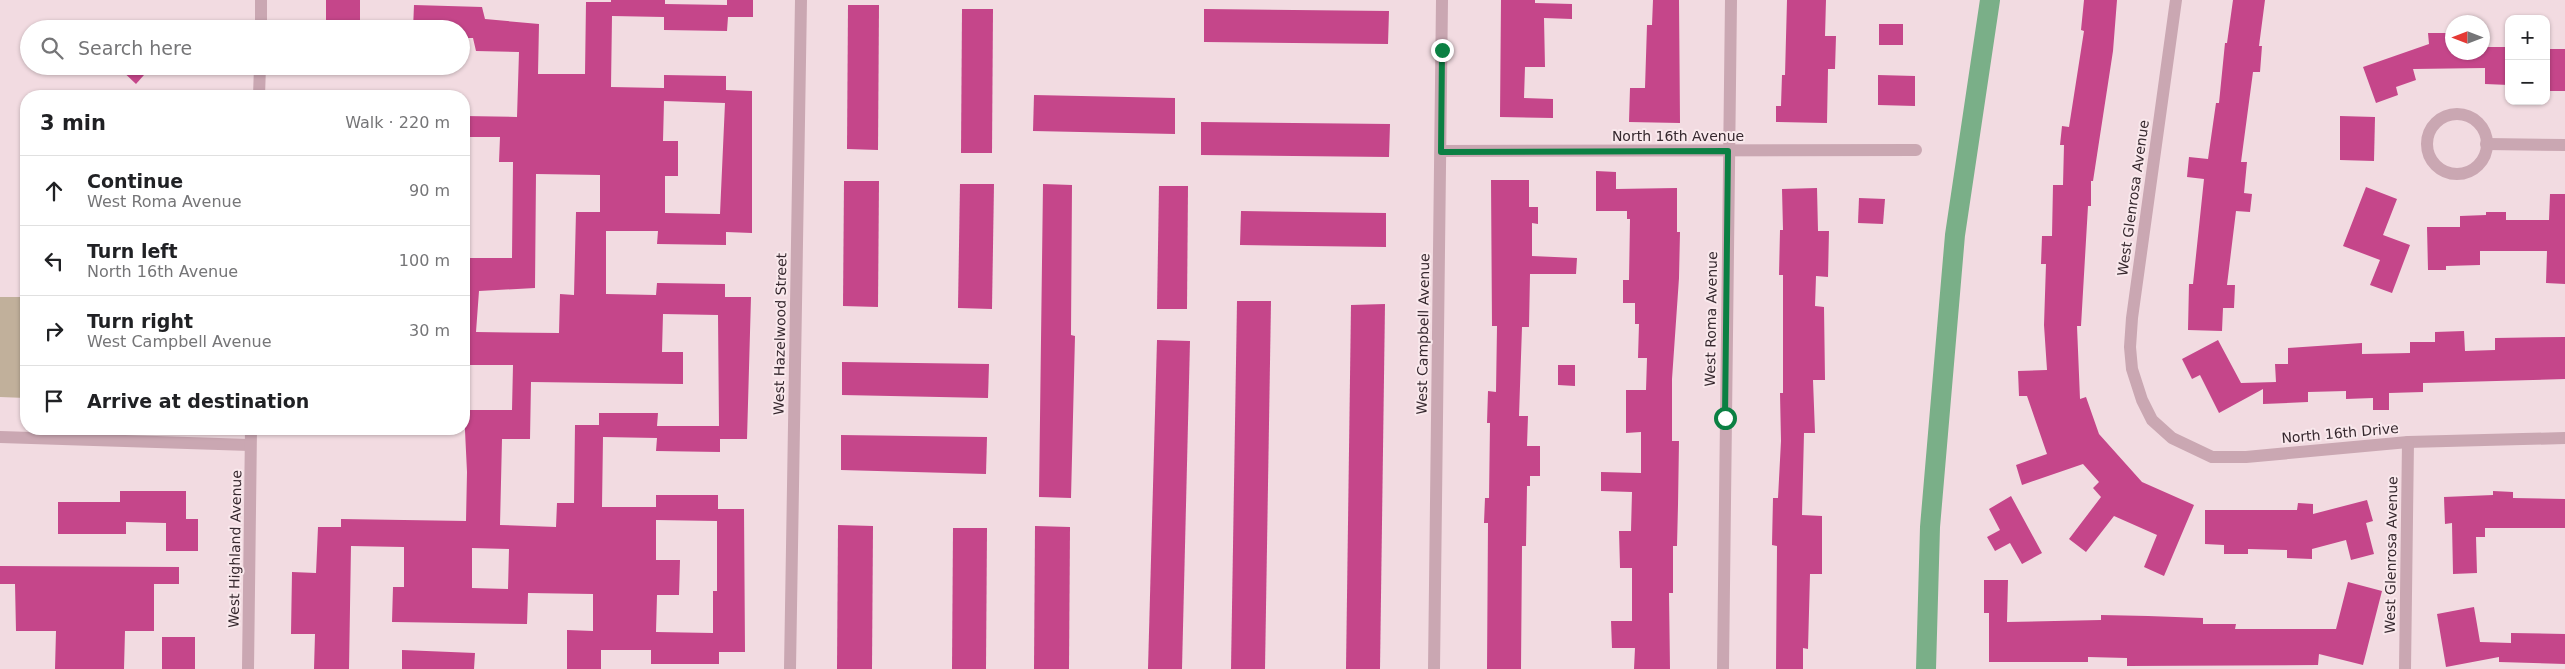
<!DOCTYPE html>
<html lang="en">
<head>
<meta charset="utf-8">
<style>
  :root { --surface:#fff; --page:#f2f2f2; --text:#202124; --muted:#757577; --line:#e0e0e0 }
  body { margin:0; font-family:"DejaVu Sans",sans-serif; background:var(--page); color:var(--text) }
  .controls { position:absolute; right:15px; top:15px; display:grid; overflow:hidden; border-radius:10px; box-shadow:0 1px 4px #0004 }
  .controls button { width:45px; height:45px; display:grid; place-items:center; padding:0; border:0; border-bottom:1px solid var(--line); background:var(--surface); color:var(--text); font:25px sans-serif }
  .compass { position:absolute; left:2445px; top:15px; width:45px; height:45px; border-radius:50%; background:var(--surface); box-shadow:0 1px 4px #0004; rotate:270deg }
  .stop { position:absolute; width:15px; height:15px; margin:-11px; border:4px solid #0b8043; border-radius:50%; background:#fff }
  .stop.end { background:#0b8043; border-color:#fff; box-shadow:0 1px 5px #0008 }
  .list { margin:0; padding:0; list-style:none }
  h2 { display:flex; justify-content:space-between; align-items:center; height:65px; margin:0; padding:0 20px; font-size:21px }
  h2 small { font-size:16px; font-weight:400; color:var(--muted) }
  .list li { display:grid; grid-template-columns:32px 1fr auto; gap:15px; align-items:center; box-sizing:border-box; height:70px; padding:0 20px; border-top:1px solid var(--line) }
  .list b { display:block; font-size:19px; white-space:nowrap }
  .list p { margin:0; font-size:16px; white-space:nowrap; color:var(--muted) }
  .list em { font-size:16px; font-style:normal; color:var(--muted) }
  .icon { flex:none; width:28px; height:28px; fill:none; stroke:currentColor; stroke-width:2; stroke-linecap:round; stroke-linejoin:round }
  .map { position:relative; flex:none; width:2565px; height:669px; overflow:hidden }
  .search { position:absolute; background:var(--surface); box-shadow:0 1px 4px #0004; left:20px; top:20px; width:450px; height:55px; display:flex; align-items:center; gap:12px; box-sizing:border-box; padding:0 18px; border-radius:28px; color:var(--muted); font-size:19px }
  .panel { position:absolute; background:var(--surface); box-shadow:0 1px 4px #0004; left:20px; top:90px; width:450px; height:345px; border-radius:20px }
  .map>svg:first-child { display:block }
</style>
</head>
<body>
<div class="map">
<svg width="2565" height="669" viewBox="0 0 2565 669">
  <rect width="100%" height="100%" fill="#f2dbe1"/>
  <path fill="#c1b09b" d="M0,297H26V398L0,397Z"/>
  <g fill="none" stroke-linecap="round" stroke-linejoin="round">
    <path stroke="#7aaf88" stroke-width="20" d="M1926,669L1930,527L1955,235L1990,0"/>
  </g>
  <g fill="#c5468a" fill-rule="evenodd">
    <rect x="326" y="0" width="34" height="29"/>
    <path d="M611,0H665V4L727,5V0H753V17H728L727,31L664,30V17L612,16L611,87L664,88V75L726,76V90L752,91V233L726,232V245L657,244L658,231H606V294L656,295L657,283L725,284V297H751L747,439H720V452L656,451L657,438L603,437L602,507H656V495H718V509H744L745,652H719V664H651V650H601V669H567V630L593,631V594L528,593L527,624L392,622L393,587H404V547L351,546L349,669H314L315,634H291L292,572L316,573L318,527H341V519L466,521L467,472L464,410H512L513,365H464V270L465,258H512L513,162H499L500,137H464V116L517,117L519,52L476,51L473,38H461V29H413L414,5L482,7L485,19L539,24L538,74H585L586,2H611ZM664,101L725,103L720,214L665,213V176H678V141H663ZM536,174L600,175V212H576L574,295L560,294L559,333L476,332L479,291L535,288ZM663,314L718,315L719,426H657L658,413H599V425H575L574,503H557L556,527L500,525L502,439H530L531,382L683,384V352H662ZM656,520L717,521V591H713V633L656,632L657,595H679L680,560H656ZM472,548L509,549L508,589L472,588Z"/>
    <path d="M1501,0H1535V3L1572,4V19L1544,18L1545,67H1525L1524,98L1553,99V118L1500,117Z"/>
    <path d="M1653,0H1679L1680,123L1629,122L1630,88H1645L1647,25H1652Z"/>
    <path d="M1787,0H1826L1825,36H1836L1835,69H1828L1827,123L1776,122V106H1781L1782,75H1785Z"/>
    <path d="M2084,0H2117L2113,51L2093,181H2091V206H2088L2081,326H2077L2080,399L2086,397L2099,434L2142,482L2194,505L2164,576L2144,567L2157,535L2114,516L2086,552L2069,539L2101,497L2093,488L2099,482L2083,464L2022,485L2016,465L2047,454L2027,396H2019L2018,371L2047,370L2044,325L2046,264H2041L2042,236H2052L2053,185H2063L2064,145H2060L2062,126L2069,127L2084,31L2081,30Z"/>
    <path d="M2233,0H2265L2259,46H2262L2260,72H2253L2241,162H2247L2244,193L2252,194L2250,212L2236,211L2227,285H2235L2234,308H2223L2222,331L2188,330L2189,284H2193L2204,179L2187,177L2189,157L2208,159L2216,103H2219L2225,43H2227Z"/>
    <path d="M848,5H879L878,150L847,149Z"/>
    <path d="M962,9H993L992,153H961Z"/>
    <path d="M1204,9L1389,11L1388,44L1204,42Z"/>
    <rect x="1879" y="24" width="24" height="21"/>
    <path d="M2428,33H2452V52H2485V47H2509V85L2485,84V68L2413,69L2416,80L2396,87L2398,95L2376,103L2363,67L2429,44Z"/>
    <rect x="2546" y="49" width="19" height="42"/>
    <path d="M117,66H152L136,84Z"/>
    <path d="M1878,75L1915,76V106L1878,105Z"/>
    <path d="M1034,95L1175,98V134L1033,131Z"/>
    <path d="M2340,116L2375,117L2374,161L2340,160Z"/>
    <path d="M1201,122L1390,124L1389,157L1201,155Z"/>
    <path d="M1596,171L1616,172V189L1677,188V232H1680L1679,278L1672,379V441H1679L1678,505L1677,546H1673V593H1669L1670,669H1634L1635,648H1612L1611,621H1632V568H1620L1619,531H1631L1632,492L1601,491V472L1641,473V432L1626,433V390H1646L1647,358H1638L1639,324H1635V303H1623V280H1629L1630,219H1627V211H1596Z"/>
    <path d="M1491,180H1529V207H1538V224L1532,223V256L1577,258L1576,274H1530L1529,327H1522L1519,416H1528L1527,446H1540V476H1530V486H1527L1526,546H1522L1521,669H1487L1488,523H1484L1485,498H1489L1490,423H1487L1488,391L1496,392L1497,326H1492Z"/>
    <path d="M844,181H879L878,307L843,306Z"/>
    <path d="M960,184H994L992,309L958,308Z"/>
    <path d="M1043,184L1072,185L1071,335L1075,336L1071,498L1039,497Z"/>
    <path d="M1159,186H1188L1187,309H1157Z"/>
    <path d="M2366,187L2397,199L2383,235L2410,245L2392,293L2370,285L2380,260L2343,246Z"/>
    <path d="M1817,188L1818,231H1829L1828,277L1816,276L1815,306L1824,307L1825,380H1813L1815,433H1804L1802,515L1822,516V574H1810L1808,649L1803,648V669H1776L1777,546L1772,545L1773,498H1778L1781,441L1780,393H1783V275H1779L1780,230H1783L1782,189Z"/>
    <path d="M2550,194H2565V284L2546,283L2547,251H2480V265L2446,266V270H2428L2427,227H2460V216L2486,215V212H2506V220H2549Z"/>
    <path d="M1859,198L1885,199L1883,224L1858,223Z"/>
    <path d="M1241,211L1386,213V247L1240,245Z"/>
    <path d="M1237,301H1271L1265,669H1231Z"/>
    <path d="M1385,304L1380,669H1346L1351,305Z"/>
    <path d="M2464,331L2465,351L2495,350V338L2565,337V379L2423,383V392L2389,393V410H2373V398L2346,399V391L2308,392V402L2263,404V389L2219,413L2200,375L2192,379L2182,359L2218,340L2241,383L2276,382L2275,364H2288V348L2362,343V354L2410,353V342H2435V332Z"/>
    <path d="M1157,340L1190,341L1182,669H1148Z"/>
    <path d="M842,362L989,364L988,398L842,395Z"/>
    <path d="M1558,365H1575V386L1558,385Z"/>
    <path d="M841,435L987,437L986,474L841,470Z"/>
    <path d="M120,491H186V519H198V551H166V523L126,522V534H58V502H120Z"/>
    <path d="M2493,491L2513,492V498L2565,499V528H2485V537H2476L2477,573L2453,574L2452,523L2445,524L2444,497L2493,495Z"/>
    <path d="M2011,496L2042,553L2022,564L2010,543L1995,551L1987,537L2000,530L1989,509Z"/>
    <path d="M2367,500L2373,521L2366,523L2374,554L2351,560L2346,540L2312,549V559L2287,558V550L2248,549V554H2224V545L2205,544V510H2297L2298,503L2313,504V514Z"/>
    <path d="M838,525L873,526L872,669H837Z"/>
    <path d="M1035,526L1070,527L1069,669H1034Z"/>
    <path d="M953,528H987L986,669H952Z"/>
    <path d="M0,566L179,567V584H154V631H125L124,669H55L56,631H16L15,584H0Z"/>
    <path d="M1984,580H2008L2007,622L2101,620V615L2148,616L2203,618V624H2236L2235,629H2336L2348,582L2382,591L2363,665L2319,654L2318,665L2127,666V658L2088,657V662H1989V613H1984Z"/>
    <path d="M2474,607L2480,642L2511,643V633L2565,634V664L2499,662V657L2446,667L2437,614Z"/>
    <rect x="162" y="637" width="33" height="32"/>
    <path d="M402,650L475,653L474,669H402Z"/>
  </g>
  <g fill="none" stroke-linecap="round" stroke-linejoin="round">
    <g stroke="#caa7b2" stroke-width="12">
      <path d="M2176,0L2132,318L2130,347L2132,369L2142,400L2152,420L2172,438L2212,457H2246L2408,442L2565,438"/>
      <path d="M261,29V0"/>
      <path d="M259,96L260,66"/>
      <circle cx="2457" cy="144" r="30"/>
      <path d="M2486,144L2565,145"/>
      <path d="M1441,151L1916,150"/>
      <path d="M0,437L250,445"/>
      <path d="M248,669L251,429"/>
      <path d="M790,669L801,0"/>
      <path d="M1434,669L1442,0"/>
      <path d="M1723,669L1731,0"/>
      <path d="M2405,669L2408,442"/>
    </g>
  </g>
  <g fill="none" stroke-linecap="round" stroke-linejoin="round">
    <path stroke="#0b8043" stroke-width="6" d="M1442,50L1441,152L1728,151L1725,418"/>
  </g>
  <g text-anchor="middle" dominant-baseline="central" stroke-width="4" stroke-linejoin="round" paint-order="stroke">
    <g font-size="14" fill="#36282e" stroke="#f9e8ec">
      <text x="1678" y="136">North 16th Avenue</text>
      <text transform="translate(2133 198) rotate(-82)">West Glenrosa Avenue</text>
      <text transform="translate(1711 319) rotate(-89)">West Roma Avenue</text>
      <text transform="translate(780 334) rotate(-89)">West Hazelwood Street</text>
      <text transform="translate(1423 334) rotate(-89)">West Campbell Avenue</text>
      <text transform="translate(2340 433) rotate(-5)">North 16th Drive</text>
      <text transform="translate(235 549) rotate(-89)">West Highland Avenue</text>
      <text transform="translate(2391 555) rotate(-89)">West Glenrosa Avenue</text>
    </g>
  </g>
</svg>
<div class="controls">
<button>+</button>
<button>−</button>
</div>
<svg class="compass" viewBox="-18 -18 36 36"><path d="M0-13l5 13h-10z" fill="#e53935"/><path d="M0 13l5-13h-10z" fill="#757577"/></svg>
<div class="stop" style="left:1725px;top:418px"></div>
<div class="stop end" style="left:1442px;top:50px"></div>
<div class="search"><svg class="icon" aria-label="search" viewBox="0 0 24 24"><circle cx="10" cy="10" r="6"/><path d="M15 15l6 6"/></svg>Search here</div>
<section class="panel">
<h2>3 min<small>Walk · 220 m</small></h2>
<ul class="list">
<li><svg class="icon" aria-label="ahead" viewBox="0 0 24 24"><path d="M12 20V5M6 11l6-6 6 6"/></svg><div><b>Continue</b><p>West Roma Avenue</p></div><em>90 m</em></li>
<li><svg class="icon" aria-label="left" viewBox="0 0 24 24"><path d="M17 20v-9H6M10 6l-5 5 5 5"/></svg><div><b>Turn left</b><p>North 16th Avenue</p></div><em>100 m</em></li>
<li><svg class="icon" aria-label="right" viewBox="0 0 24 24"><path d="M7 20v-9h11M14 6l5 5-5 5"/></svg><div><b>Turn right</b><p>West Campbell Avenue</p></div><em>30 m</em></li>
<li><svg class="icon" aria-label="arrive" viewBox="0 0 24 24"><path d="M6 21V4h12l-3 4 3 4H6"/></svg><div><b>Arrive at destination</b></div></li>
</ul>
</section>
</div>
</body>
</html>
